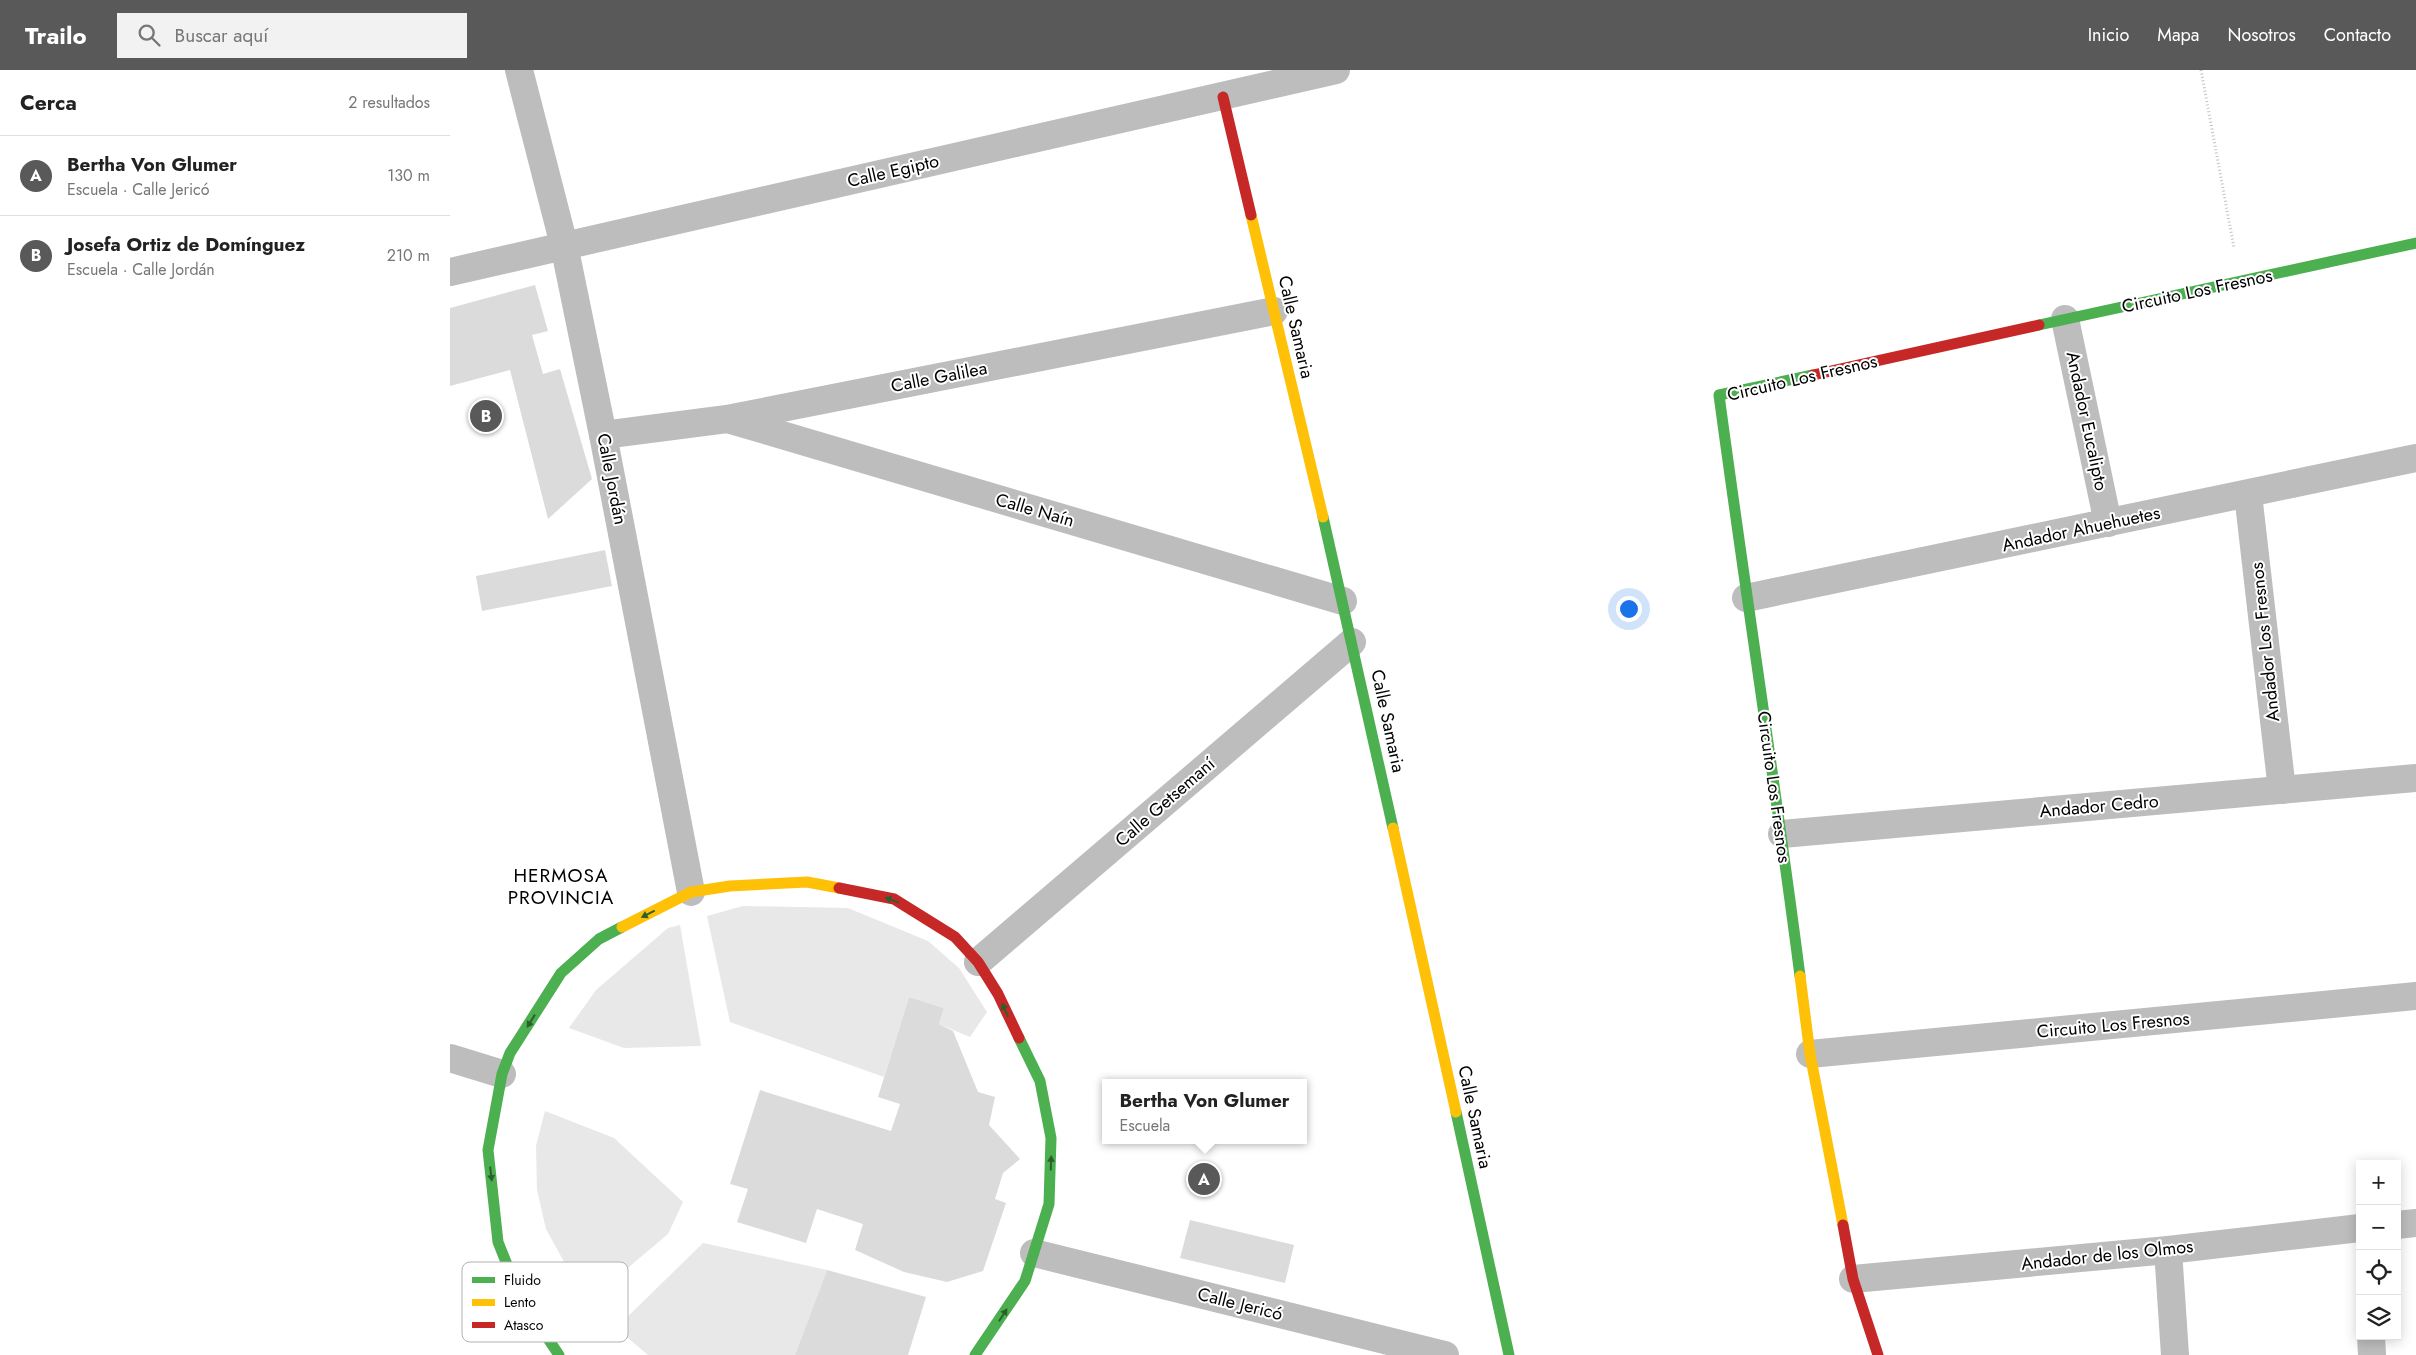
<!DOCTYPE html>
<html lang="es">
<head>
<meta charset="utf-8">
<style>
  :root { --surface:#fff; --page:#f2f2f2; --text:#222; --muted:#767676; --line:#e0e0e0; --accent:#595959 }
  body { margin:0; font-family:Jost,sans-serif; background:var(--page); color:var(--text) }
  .controls { position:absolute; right:15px; bottom:15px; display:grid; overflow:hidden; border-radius:0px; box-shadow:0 2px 12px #0003 }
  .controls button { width:45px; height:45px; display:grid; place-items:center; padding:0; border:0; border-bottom:1px solid var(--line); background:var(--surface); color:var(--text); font:25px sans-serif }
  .you { position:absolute; left:1178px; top:538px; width:18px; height:18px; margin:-12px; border:4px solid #fff; border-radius:50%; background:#1a73e8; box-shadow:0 0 0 8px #1a73e833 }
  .badge { display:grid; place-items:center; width:32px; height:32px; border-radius:50%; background:var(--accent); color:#fff; font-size:16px; font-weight:700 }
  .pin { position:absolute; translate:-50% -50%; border:2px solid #fff; box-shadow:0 1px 5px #0006 }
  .popup { position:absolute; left:652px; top:1009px; width:205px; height:65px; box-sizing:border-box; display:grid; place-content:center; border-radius:0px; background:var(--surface); filter:drop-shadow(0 1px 4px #0005); font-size:16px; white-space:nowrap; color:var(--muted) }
  .popup b { font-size:19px; color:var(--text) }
  .popup::after { content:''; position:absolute; left:50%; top:100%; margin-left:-10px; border:10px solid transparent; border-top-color:var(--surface) }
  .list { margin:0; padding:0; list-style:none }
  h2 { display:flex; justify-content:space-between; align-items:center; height:65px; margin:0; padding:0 20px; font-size:21px }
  h2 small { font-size:16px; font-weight:400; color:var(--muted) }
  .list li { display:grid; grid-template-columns:32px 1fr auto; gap:15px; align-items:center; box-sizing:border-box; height:80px; padding:0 20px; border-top:1px solid var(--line) }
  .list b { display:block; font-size:19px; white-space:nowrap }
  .list p { margin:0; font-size:16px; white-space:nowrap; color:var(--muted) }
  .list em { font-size:16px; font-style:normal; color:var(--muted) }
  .icon { flex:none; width:28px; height:28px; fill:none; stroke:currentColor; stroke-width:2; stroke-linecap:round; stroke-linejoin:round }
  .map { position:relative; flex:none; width:1966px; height:1285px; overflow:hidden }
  header { display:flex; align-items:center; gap:30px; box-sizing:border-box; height:70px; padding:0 25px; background:var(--accent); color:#fff }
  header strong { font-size:24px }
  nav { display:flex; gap:28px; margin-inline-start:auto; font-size:18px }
  .search { width:350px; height:45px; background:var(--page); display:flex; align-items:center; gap:12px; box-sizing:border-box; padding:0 18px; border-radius:0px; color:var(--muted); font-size:19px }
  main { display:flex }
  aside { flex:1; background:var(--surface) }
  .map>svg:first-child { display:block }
</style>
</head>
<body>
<header>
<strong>Trailo</strong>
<div class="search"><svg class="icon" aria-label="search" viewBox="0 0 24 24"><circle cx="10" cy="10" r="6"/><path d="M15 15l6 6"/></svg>Buscar aquí</div>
<nav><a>Inicio</a><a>Mapa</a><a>Nosotros</a><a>Contacto</a></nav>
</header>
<main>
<aside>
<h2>Cerca<small>2 resultados</small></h2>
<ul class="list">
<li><span class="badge">A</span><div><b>Bertha Von Glumer</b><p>Escuela · Calle Jericó</p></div><em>130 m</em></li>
<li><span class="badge">B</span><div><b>Josefa Ortiz de Domínguez</b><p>Escuela · Calle Jordán</p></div><em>210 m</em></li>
</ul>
</aside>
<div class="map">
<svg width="1966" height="1285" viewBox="0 0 1966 1285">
  <rect width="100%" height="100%" fill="#fff"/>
  <g fill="#e8e8e8">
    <path d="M293,836L398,838L478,871L509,898L537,942L520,967L489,954L494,938L459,927L434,1007L280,952L257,846Z"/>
    <path d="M230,855L251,976L174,978L119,958L146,920L218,858Z"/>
    <path d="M95,1041L164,1068L233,1132L218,1164L141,1229L118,1199L96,1159L87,1120L86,1076Z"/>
    <path d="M253,1173L377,1200L345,1285H198L166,1258Z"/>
  </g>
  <g fill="#dbdbdb">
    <path d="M85,215L98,261L82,265L93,304L110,299L142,409L98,449L60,300L0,316V238Z"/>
    <path d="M155,480L162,516L32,541L26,506Z"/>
    <path d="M459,927L494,938L489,954L503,961L528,1022L545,1027L539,1055L570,1089L553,1103L545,1129L556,1133L533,1201L497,1212L454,1202L405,1180L413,1154L367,1139L356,1173L287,1152L298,1119L280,1114L310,1020L441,1061L450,1034L428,1027Z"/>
    <path d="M740,1150L844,1175L835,1213L730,1188Z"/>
    <path d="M377,1200L476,1227L458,1285H345Z"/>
  </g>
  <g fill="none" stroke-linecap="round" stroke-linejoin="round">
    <path stroke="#c2c2c2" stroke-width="3" stroke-dasharray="1 2.5" stroke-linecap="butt" d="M1751,0L1784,178"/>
    <g stroke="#bdbdbd" stroke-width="28">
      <path d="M69,0L114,175L153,365L241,822"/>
      <path d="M0,202L886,0"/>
      <path d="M1615,249L1658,453"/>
      <path d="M281,350L893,531"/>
      <path d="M153,365L277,349L824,241"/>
      <path d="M1798,424L1832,720"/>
      <path d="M1296,528L1966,388"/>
      <path d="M1332,764L1966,708"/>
      <path d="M528,892L902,572"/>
      <path d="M1360,984L1966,926"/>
      <path d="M0,988L52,1004"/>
      <path d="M1947,1155L1966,1153"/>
      <path d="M1718,1180L1725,1285"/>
      <path d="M584,1183L995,1285"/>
      <path d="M1403,1209L1718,1180L1910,1158"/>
      <path d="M1921,1266L1922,1285"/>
    </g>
    <g stroke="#4caf50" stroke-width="11">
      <path d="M1589,255L1966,173"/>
      <path d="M873,447L943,758"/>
      <path d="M1350,906C1325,712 1295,519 1269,325L1363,305"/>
      <path d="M1006,1042L1059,1285"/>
      <path d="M109,1285L70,1227L48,1172L38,1080L52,1004L60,983L111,903L149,869L172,857"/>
      <path d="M525,1285L575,1211L599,1134L601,1068L590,1011L569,968"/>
    </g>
    <g stroke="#ffc107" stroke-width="11">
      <path d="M801,145L873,447"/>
      <path d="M943,758L1006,1042"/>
      <path d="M172,857L241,822L280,816L357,812L389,818"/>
      <path d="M1350,906L1360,984L1393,1155"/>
    </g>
    <g stroke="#c62828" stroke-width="11">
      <path d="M773,27L801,145"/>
      <path d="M1363,305L1589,255"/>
      <path d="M389,818L444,829L505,867L528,892L548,924L569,968"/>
      <path d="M1393,1155L1403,1209L1428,1285"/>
    </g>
  </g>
  <defs><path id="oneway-solid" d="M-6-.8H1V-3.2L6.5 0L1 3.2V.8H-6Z" transform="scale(1.25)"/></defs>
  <g fill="#2a602c">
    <use href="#oneway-solid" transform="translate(442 830) rotate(-160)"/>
    <use href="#oneway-solid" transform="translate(198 844) rotate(153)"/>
    <use href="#oneway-solid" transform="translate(555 940) rotate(-116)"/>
    <use href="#oneway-solid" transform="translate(81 951) rotate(122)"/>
    <use href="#oneway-solid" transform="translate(601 1093) rotate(-88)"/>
    <use href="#oneway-solid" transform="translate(41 1104) rotate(83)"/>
    <use href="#oneway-solid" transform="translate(553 1245) rotate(-57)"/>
  </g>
  <g text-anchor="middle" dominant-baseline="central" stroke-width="4" stroke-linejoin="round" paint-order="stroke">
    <g font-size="18" fill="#000" stroke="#fff">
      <text transform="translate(443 101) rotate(-13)">Calle Egipto</text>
      <text transform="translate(1747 221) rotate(-12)">Circuito Los Fresnos</text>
      <text transform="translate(846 257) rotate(77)">Calle Samaria</text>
      <text transform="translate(489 307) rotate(-11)">Calle Galilea</text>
      <text transform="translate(1352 308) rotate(-13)">Circuito Los Fresnos</text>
      <text transform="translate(1637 351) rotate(78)">Andador Eucalipto</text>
      <text transform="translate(162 409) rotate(79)">Calle Jordán</text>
      <text transform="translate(585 440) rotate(16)">Calle Naín</text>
      <text transform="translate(1631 459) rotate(-12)">Andador Ahuehuetes</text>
      <text transform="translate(1815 572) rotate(-96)">Andador Los Fresnos</text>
      <text transform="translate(938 651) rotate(78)">Calle Samaria</text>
      <text transform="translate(1324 717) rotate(82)">Circuito Los Fresnos</text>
      <text transform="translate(715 732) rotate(-41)">Calle Getsemaní</text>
      <text transform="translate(1649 736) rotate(-5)">Andador Cedro</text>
      <text transform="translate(1663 955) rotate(-5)">Circuito Los Fresnos</text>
      <text transform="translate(1025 1047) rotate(78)">Calle Samaria</text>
      <text transform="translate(1657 1185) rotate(-6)">Andador de los Olmos</text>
      <text transform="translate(790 1234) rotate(14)">Calle Jericó</text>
    </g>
    <g font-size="19" letter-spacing="1" fill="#000" stroke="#fff">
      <text x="111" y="805">HERMOSA<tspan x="111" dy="22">PROVINCIA</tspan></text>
    </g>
  </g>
  <rect x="12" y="1192" width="166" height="80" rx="8" fill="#fff" stroke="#b2b2b2" stroke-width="1"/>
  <rect x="22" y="1207" width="23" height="6" fill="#4caf50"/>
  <rect x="22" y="1229" width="23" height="7" fill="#ffc107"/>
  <rect x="22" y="1252" width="23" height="6" fill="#c62828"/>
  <g font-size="14" fill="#000">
    <text x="54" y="1215">Fluido</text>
    <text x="54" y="1237">Lento</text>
    <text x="54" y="1260">Atasco</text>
  </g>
</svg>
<div class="controls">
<button>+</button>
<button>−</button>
<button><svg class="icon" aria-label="locate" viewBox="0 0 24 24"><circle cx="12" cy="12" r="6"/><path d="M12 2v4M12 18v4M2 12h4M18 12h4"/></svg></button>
<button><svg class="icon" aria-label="layers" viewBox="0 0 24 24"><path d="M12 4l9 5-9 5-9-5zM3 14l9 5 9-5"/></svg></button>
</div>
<div class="you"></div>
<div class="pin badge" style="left:754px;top:1109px">A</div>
<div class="popup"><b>Bertha Von Glumer</b>Escuela</div>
<div class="pin badge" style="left:36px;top:346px">B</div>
</div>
</main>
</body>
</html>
